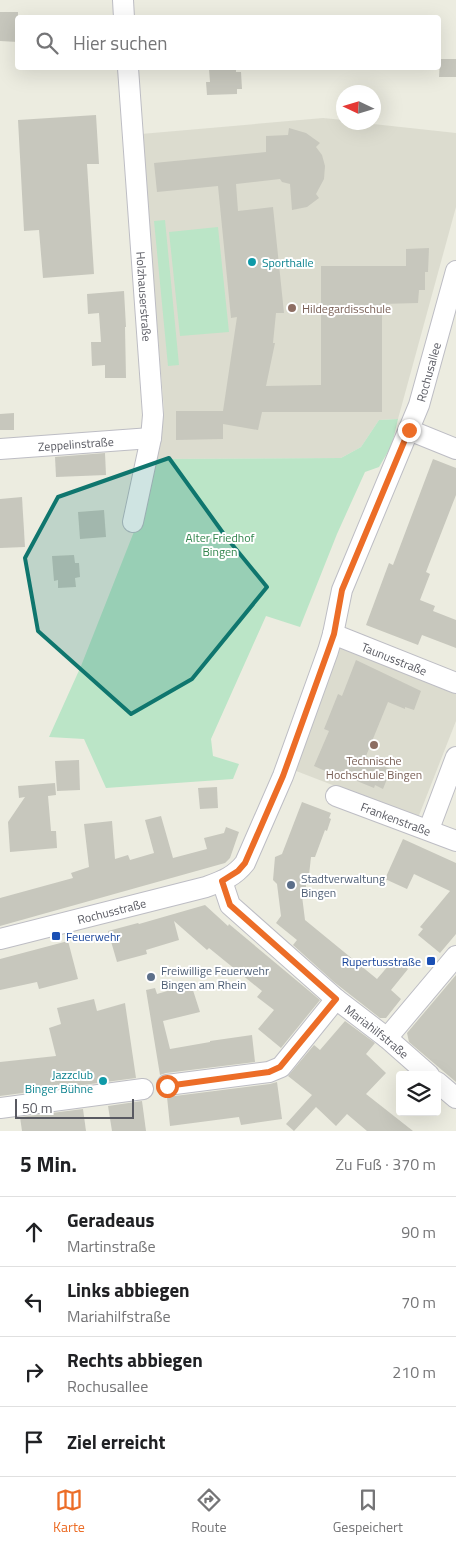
<!DOCTYPE html>
<html lang="de">
<head>
<meta charset="utf-8">
<style>
  :root { --surface:#fff; --page:#f6f6f6; --text:#202124; --muted:#757577; --line:#e0e0e0; --accent:#ec6d27 }
  body { margin:0; font-family:"Titillium Web",sans-serif; background:var(--page); color:var(--text) }
  .controls { position:absolute; right:15px; bottom:15px; display:grid; overflow:hidden; border-radius:5px; box-shadow:0 5px 20px #0002 }
  .controls button { width:45px; height:45px; display:grid; place-items:center; padding:0; border:0; border-bottom:1px solid var(--line); background:var(--surface); color:var(--text); font:25px sans-serif }
  .compass { position:absolute; left:336px; top:85px; width:45px; height:45px; border-radius:50%; background:var(--surface); box-shadow:0 5px 20px #0002; rotate:274deg }
  .scale { position:absolute; left:15px; bottom:12px; width:119px; box-sizing:border-box; padding-left:5px; border:2px solid #595a62; border-top:0; font-size:14px; line-height:18px; white-space:nowrap; color:#595a62; -webkit-text-stroke:4px #fff; paint-order:stroke }
  .stop { position:absolute; width:15px; height:15px; margin:-11px; border:4px solid #ec6d27; border-radius:50%; background:#fff }
  .stop.end { background:#ec6d27; border-color:#fff; box-shadow:0 1px 5px #0008 }
  .list { margin:0; padding:0; list-style:none }
  h2 { display:flex; justify-content:space-between; align-items:center; height:65px; margin:0; padding:0 20px; font-size:21px }
  h2 small { font-size:16px; font-weight:400; color:var(--muted) }
  .list li { display:grid; grid-template-columns:32px 1fr auto; gap:15px; align-items:center; box-sizing:border-box; height:70px; padding:0 20px; border-top:1px solid var(--line) }
  .list b { display:block; font-size:19px; white-space:nowrap }
  .list p { margin:0; font-size:16px; white-space:nowrap; color:var(--muted) }
  .list em { font-size:16px; font-style:normal; color:var(--muted) }
  .icon { flex:none; width:28px; height:28px; fill:none; stroke:currentColor; stroke-width:2; stroke-linecap:round; stroke-linejoin:round }
  .map { position:relative; flex:none; width:456px; height:1131px; overflow:hidden }
  .search { position:absolute; background:var(--surface); box-shadow:0 5px 20px #0002; left:15px; right:15px; top:15px; height:55px; display:flex; align-items:center; gap:12px; box-sizing:border-box; padding:0 18px; border-radius:5px; color:var(--muted); font-size:19px }
  .sheet { height:345px; background:var(--surface) }
  nav { display:flex; justify-content:space-around; align-items:center; box-sizing:border-box; height:70px; border-top:1px solid var(--line); background:var(--surface); font-size:14px; color:var(--muted) }
  nav a { display:grid; justify-items:center; gap:2px }
  nav .on { color:var(--accent) }
  .map>svg:first-child { display:block }
</style>
</head>
<body>
<div class="map">
<svg width="456" height="1131" viewBox="0 0 456 1131">
  <rect width="100%" height="100%" fill="#ecece0"/>
  <g fill="#dcdccf">
    <path d="M323,118L343,120L344,122L364,123L456,133V207L398,419L379,420L361,447L341,458L153,459L164,410L141,134Z"/>
    <path d="M339,646L456,692V721L418,818L291,769Z"/>
  </g>
  <g fill="#bbe5c7">
    <path d="M165,220L179,365L168,366L154,221Z"/>
    <path d="M218,227L229,332L180,336L169,232Z"/>
    <path d="M398,419L392,445L379,467L365,472L337,534L300,627L266,616L211,739L213,756L239,764L233,779L106,788L84,739L49,737L81,666L137,524L153,459L341,458L361,447L379,420Z"/>
  </g>
  <g fill="#c7c7bd">
    <path d="M0,12H18V42L0,41Z"/>
    <path d="M440,59H456V77H439Z"/>
    <path d="M209,69H236V72H241L242,89H237V94L207,95L206,82H210Z"/>
    <path d="M96,115L99,164H87L94,274L43,278L39,230L24,231L18,120Z"/>
    <path d="M289,128L306,133L320,143L316,147L322,155L325,166L324,179L316,194L319,198L307,207L292,210L290,184L282,182L280,179L236,184L238,211L273,207L284,313H276L273,343H275L266,386L321,385V266H406V249L429,248L428,272H425V290H419L418,303L382,304V412H262L258,430L223,424V439L176,440V411H223L237,317L231,318L218,186L157,192L154,163L266,152V136L288,135Z"/>
    <path d="M124,291L126,327H125L126,378H105V365L92,366L91,342H101L99,313L88,314L87,294Z"/>
    <path d="M14,413V430H0V414Z"/>
    <path d="M105,453L106,475L56,477L55,457Z"/>
    <path d="M433,459L456,468V495L426,572L430,574L420,600L435,606L433,611L456,620V648L422,635L418,645L366,625L389,563L393,565Z"/>
    <path d="M22,497L25,547L0,548V499Z"/>
    <path d="M104,510L106,537L80,539L78,512Z"/>
    <path d="M74,555L75,563H79L80,577L75,578L76,587L58,588V580L54,581L52,556Z"/>
    <path d="M356,660L421,691L414,710L405,707V709L388,702L366,756L383,764L382,766L391,769L383,789L375,785L374,788L335,772L334,775L314,766L329,731L324,729L338,694L342,696Z"/>
    <path d="M79,760L80,790L57,791L55,761Z"/>
    <path d="M55,783L56,795L48,796L51,831H56L57,848L10,852L8,822L25,797L19,798L18,786Z"/>
    <path d="M217,787L218,808L200,809L198,788Z"/>
    <path d="M302,802L331,813L329,818L331,819L327,831L325,830L315,857H311L309,875L306,881V887L301,888L305,920L377,979L395,958L408,969L391,990L401,999L386,1018H380L334,982L293,945L297,940L276,923L281,916L277,884L273,880L275,857L282,854Z"/>
    <path d="M161,816L173,858L207,849L204,838L224,833L226,827L239,832L230,858L225,863L0,926V898L73,878L71,873L89,867L84,824L112,821L115,859L128,855L130,860L154,853L145,820Z"/>
    <path d="M403,839L456,863V934L440,953L418,935L423,929L420,927L450,891L414,874L407,889L385,879Z"/>
    <path d="M205,905L228,926L229,924L320,1000L281,1048L258,1029L274,1010L257,997L262,991L209,948L207,950L174,921L179,940L146,950L147,954L117,962L108,931L138,923L139,924Z"/>
    <path d="M68,941L78,979L39,989L37,982L0,990V959Z"/>
    <path d="M456,975V1082L409,1042L407,1033Z"/>
    <path d="M191,984L200,1012L163,1021L170,1049L210,1042V1041L252,1035L255,1062L166,1073L160,1075L146,990L155,988L157,994Z"/>
    <path d="M94,999L97,1011L125,1003L136,1078L0,1096V1062L56,1056L49,1028L61,1024L57,1008Z"/>
    <path d="M345,1021L375,1043L366,1054L386,1073L366,1094L413,1131H367L347,1114L336,1126L316,1107L294,1131L286,1124L312,1095L288,1076L314,1045L320,1050Z"/>
    <path d="M277,1082L282,1119L241,1125L239,1117L170,1126L167,1097L270,1084Z"/>
    <path d="M142,1101L146,1131H112L108,1106Z"/>
    <path d="M83,1109L86,1131H22L20,1117Z"/>
  </g>
  <g fill="none" stroke-linecap="round" stroke-linejoin="round">
    <g stroke="#bdbdc4" stroke-width="22">
      <g id="minor">
        <path d="M123,0L124,18"/>
        <path id="s1" d="M128,68L153,415L151,438L133,522"/>
        <path d="M409,430L456,449"/>
        <path id="s2" d="M0,449L151,438"/>
        <path id="s3" d="M333,634L456,683"/>
        <path id="s4" d="M336,796L456,841"/>
        <path d="M429,829L456,757"/>
        <path id="s5" d="M222,881L230,905L336,999L387,1038L429,1075"/>
        <path id="s6" d="M0,939L206,887C222,881 234,877 245,863L283,776L328,651L333,634L342,590L419,405L456,271"/>
        <path d="M387,1038L456,956"/>
        <path d="M437,1082L456,1098"/>
        <path d="M167,1085L269,1072L281,1067L336,999"/>
        <path d="M0,1108L143,1089"/>
      </g>
    </g>
    <use href="#minor" stroke="#fff" stroke-width="20"/>
  </g>
  <g fill="none" stroke-linecap="round" stroke-linejoin="round">
    <path stroke="#ec6d27" stroke-width="6" d="M167,1086L269,1072L280,1067L336,999L230,905L222,881L238,871L245,863L283,776L328,651L334,634L342,590L409,430"/>
  </g>
  <path fill="#0f766e" fill-opacity="0.2" stroke="#0f766e" stroke-width="4" stroke-linejoin="round" d="M169,458L226,537L267,587L192,679L131,714L38,631L25,558L58,497Z"/>
  <g fill="#0f9aa8" stroke="#fff" stroke-width="2">
    <circle cx="252" cy="262" r="5"/>
    <circle cx="103" cy="1081" r="5"/>
  </g>
  <g fill="#8d6e63" stroke="#fff" stroke-width="2">
    <circle cx="292" cy="308" r="5"/>
    <circle cx="374" cy="745" r="5"/>
  </g>
  <g fill="#5c6f8a" stroke="#fff" stroke-width="2">
    <circle cx="291" cy="885" r="5"/>
    <circle cx="151" cy="977" r="5"/>
  </g>
  <g fill="#1a4fb4" stroke="#fff" stroke-width="2">
    <rect x="51" y="931" width="10" height="10" rx="2.5"/>
    <rect x="426" y="956" width="10" height="10" rx="2.5"/>
  </g>
  <g text-anchor="middle" dominant-baseline="central" stroke-width="4" stroke-linejoin="round" paint-order="stroke">
    <g font-size="12" fill="#0d838f" stroke="#fff" text-anchor="start">
      <text x="262" y="262">Sporthalle</text>
      <text x="93" y="1074" text-anchor="end">Jazzclub<tspan x="93" dy="14">Binger Bühne</tspan></text>
    </g>
    <g font-size="12" fill="#595a62" stroke="#fff">
      <text stroke="none"><textPath href="#s1" startOffset="229">Holzhauserstraße</textPath></text>
      <text stroke="none"><textPath href="#s6" startOffset="784">Rochusallee</textPath></text>
      <text stroke="none"><textPath href="#s2" startOffset="76">Zeppelinstraße</textPath></text>
      <text stroke="none"><textPath href="#s3" startOffset="66">Taunusstraße</textPath></text>
      <text stroke="none"><textPath href="#s4" startOffset="64">Frankenstraße</textPath></text>
      <text stroke="none"><textPath href="#s6" startOffset="115">Rochusstraße</textPath></text>
      <text stroke="none"><textPath href="#s5" startOffset="219">Mariahilfstraße</textPath></text>
    </g>
    <g font-size="12" fill="#785e54" stroke="#fff" text-anchor="start">
      <text x="302" y="308">Hildegardisschule</text>
      <text x="374" y="760" text-anchor="middle">Technische<tspan x="374" dy="14">Hochschule Bingen</tspan></text>
    </g>
    <g font-size="12" fill="#33864e" stroke="#fff">
      <text x="220" y="537">Alter Friedhof<tspan x="220" dy="14">Bingen</tspan></text>
    </g>
    <g font-size="12" fill="#4e5e75" stroke="#fff" text-anchor="start">
      <text x="301" y="878">Stadtverwaltung<tspan x="301" dy="14">Bingen</tspan></text>
      <text x="161" y="970">Freiwillige Feuerwehr<tspan x="161" dy="14">Bingen am Rhein</tspan></text>
    </g>
    <g font-size="12" fill="#164399" stroke="#fff" text-anchor="start">
      <text x="66" y="936">Feuerwehr</text>
      <text x="421" y="961" text-anchor="end">Rupertusstraße</text>
    </g>
  </g>
</svg>
<div class="controls">
<button><svg class="icon" aria-label="layers" viewBox="0 0 24 24"><path d="M12 4l9 5-9 5-9-5zM3 14l9 5 9-5"/></svg></button>
</div>
<svg class="compass" viewBox="-18 -18 36 36"><path d="M0-13l5 13h-10z" fill="#e53935"/><path d="M0 13l5-13h-10z" fill="#757577"/></svg>
<div class="scale">50 m</div>
<div class="stop" style="left:167px;top:1086px"></div>
<div class="stop end" style="left:409px;top:430px"></div>
<div class="search"><svg class="icon" aria-label="search" viewBox="0 0 24 24"><circle cx="10" cy="10" r="6"/><path d="M15 15l6 6"/></svg>Hier suchen</div>
</div>
<section class="sheet">
<h2>5 Min.<small>Zu Fuß · 370 m</small></h2>
<ul class="list">
<li><svg class="icon" aria-label="ahead" viewBox="0 0 24 24"><path d="M12 20V5M6 11l6-6 6 6"/></svg><div><b>Geradeaus</b><p>Martinstraße</p></div><em>90 m</em></li>
<li><svg class="icon" aria-label="left" viewBox="0 0 24 24"><path d="M17 20v-9H6M10 6l-5 5 5 5"/></svg><div><b>Links abbiegen</b><p>Mariahilfstraße</p></div><em>70 m</em></li>
<li><svg class="icon" aria-label="right" viewBox="0 0 24 24"><path d="M7 20v-9h11M14 6l5 5-5 5"/></svg><div><b>Rechts abbiegen</b><p>Rochusallee</p></div><em>210 m</em></li>
<li><svg class="icon" aria-label="arrive" viewBox="0 0 24 24"><path d="M6 21V4h12l-3 4 3 4H6"/></svg><div><b>Ziel erreicht</b></div></li>
</ul>
</section>
<nav>
<a class="on"><svg class="icon" aria-label="map" viewBox="0 0 24 24"><path d="M3 6l6-2 6 2 6-2v14l-6 2-6-2-6 2zM9 4v14M15 6v14"/></svg>Karte</a>
<a><svg class="icon" aria-label="directions" viewBox="0 0 24 24"><path d="M12 3l9 9-9 9-9-9zM9 14v-3h6M13 9l2 2-2 2"/></svg>Route</a>
<a><svg class="icon" aria-label="saved" viewBox="0 0 24 24"><path d="M7 4h10v16l-5-4-5 4z"/></svg>Gespeichert</a>
</nav>
</body>
</html>
